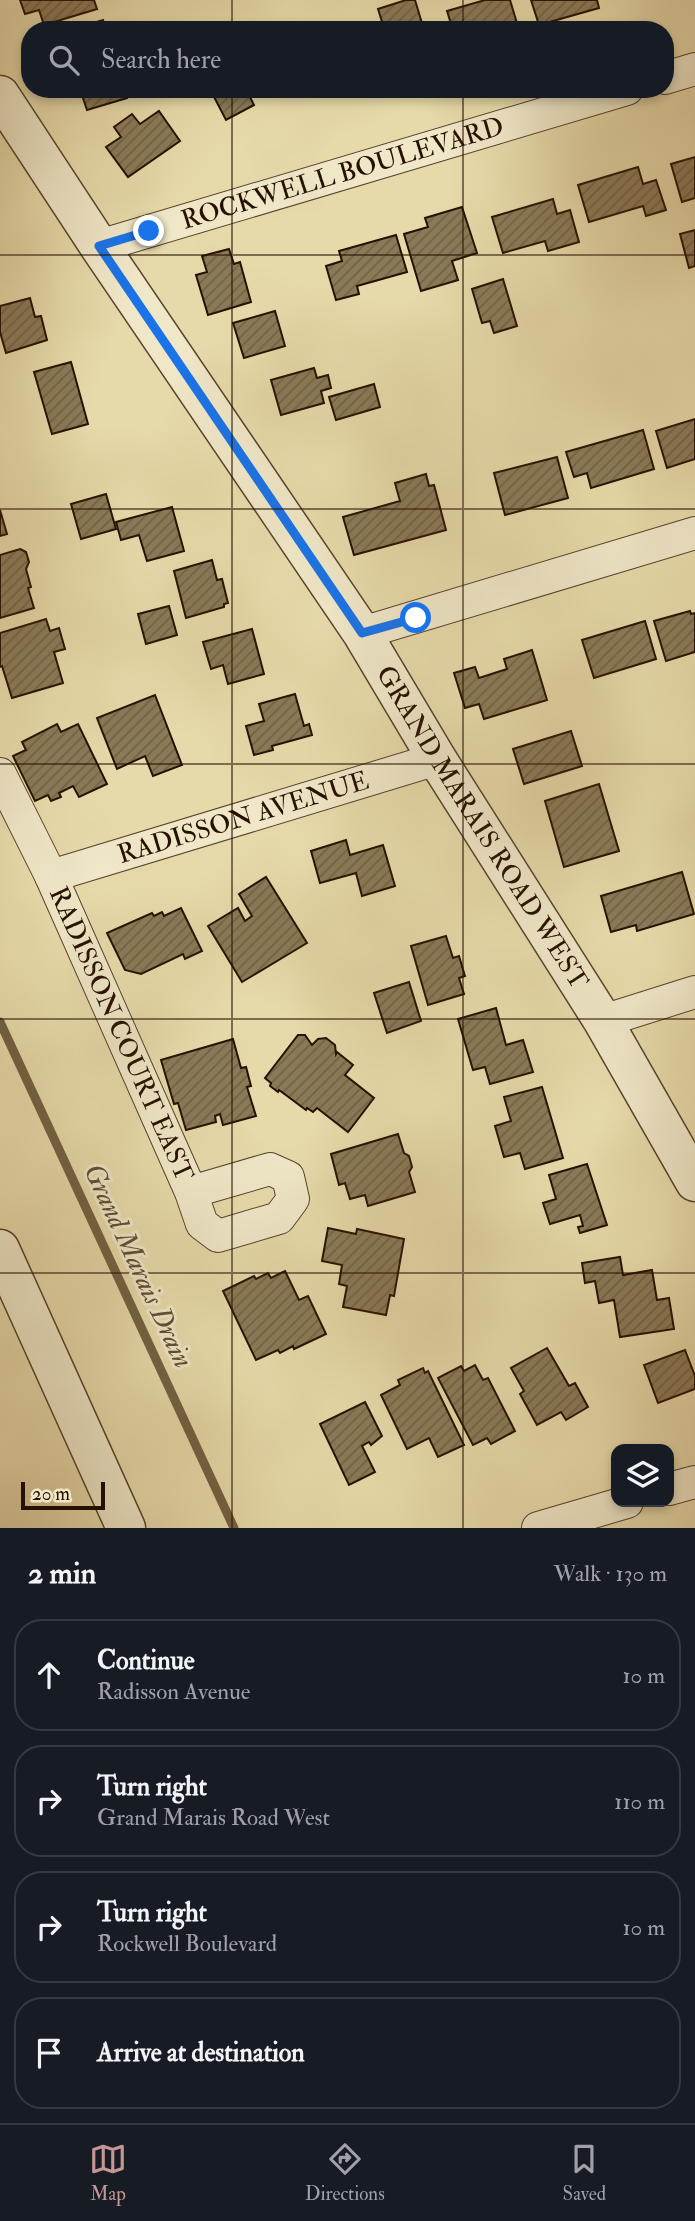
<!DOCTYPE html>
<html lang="en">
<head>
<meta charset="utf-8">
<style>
  :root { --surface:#171b24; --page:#242831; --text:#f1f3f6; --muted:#9ea1a6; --line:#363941; --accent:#c59692 }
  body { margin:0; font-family:"IM FELL Double Pica",serif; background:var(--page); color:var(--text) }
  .controls { position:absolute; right:21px; bottom:21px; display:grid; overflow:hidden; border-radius:14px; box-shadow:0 4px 10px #0003 }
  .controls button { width:63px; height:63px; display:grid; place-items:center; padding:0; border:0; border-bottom:2px solid var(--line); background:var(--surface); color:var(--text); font:35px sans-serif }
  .scale { position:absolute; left:21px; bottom:18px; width:84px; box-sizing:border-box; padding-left:7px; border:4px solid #261100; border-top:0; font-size:19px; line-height:24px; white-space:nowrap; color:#261100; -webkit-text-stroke:5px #efe7c8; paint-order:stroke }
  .stop { position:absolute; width:21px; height:21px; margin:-16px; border:5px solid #1a73e8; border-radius:50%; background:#fff }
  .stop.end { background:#1a73e8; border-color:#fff; box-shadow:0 2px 7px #0008 }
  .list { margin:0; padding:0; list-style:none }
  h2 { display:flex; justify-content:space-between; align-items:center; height:91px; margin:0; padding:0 28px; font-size:30px }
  h2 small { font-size:23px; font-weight:400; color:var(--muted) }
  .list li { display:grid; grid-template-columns:46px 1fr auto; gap:21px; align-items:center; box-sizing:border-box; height:112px; margin:0 14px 14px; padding:0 14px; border:2px solid var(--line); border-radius:28px }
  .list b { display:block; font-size:26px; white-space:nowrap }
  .list p { margin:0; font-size:23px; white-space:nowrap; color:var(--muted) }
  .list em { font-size:23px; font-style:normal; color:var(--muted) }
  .icon { flex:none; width:38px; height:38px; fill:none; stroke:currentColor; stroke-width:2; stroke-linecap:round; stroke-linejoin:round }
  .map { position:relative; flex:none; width:695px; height:1528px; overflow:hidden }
  .search { position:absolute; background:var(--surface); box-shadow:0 4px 10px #0003; left:21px; right:21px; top:21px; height:77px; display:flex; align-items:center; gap:18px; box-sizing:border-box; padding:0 24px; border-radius:28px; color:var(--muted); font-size:26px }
  .sheet { height:595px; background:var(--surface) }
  nav { display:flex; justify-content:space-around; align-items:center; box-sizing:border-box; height:98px; border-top:2px solid var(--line); background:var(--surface); font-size:19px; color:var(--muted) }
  nav a { display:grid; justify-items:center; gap:4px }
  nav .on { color:var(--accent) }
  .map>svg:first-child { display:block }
</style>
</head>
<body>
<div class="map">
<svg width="695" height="1528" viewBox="0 0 695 1528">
  <defs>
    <pattern id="building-hatch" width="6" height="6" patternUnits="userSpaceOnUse" patternTransform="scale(1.75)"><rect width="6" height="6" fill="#8a7a58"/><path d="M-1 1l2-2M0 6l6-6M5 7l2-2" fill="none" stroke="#716346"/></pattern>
  </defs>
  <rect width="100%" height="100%" fill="#e7daaa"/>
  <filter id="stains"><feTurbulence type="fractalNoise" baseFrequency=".00286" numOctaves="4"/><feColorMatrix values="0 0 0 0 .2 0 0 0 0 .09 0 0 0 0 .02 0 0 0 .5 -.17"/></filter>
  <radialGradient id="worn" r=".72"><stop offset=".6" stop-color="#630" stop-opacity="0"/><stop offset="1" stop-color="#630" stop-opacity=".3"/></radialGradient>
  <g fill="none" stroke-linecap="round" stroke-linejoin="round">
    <path stroke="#726143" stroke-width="9" d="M0,1022L234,1528"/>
  </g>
  <g fill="url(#building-hatch)" stroke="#261100" stroke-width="2">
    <path d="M20,0H94L97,9L44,25L39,10L25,14Z"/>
    <path d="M406,0H415L424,30H378L384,28L378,9Z"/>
    <path d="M485,0H510L519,30H453L447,11Z"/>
    <path d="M531,0H597L599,8L539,25Z"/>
    <path d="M103,20L106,30H70Z"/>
    <path d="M80,89H124L127,98L87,110Z"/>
    <path d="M225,89H246L254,105L226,120L213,95Z"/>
    <path d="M159,111L180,141L128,177L106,147L121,137L114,127L132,114L140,124Z"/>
    <path d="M695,157V198L682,202L671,164Z"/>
    <path d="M638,167L643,184L656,180L666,210L646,216L643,206L589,222L578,185Z"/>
    <path d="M553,199L557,214L570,210L579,242L548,251L545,241L503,253L492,217Z"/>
    <path d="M462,207L477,253L452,261L458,280L421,291L404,234L428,227L425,218Z"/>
    <path d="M695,230V266L689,268L680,234Z"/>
    <path d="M396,235L407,272L357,286L359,294L336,300L326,266L342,261L339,251Z"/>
    <path d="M229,249L234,264L240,262L251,302L208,315L196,275L207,272L202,256Z"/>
    <path d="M503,279L517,326L494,333L490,321L482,323L472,289Z"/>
    <path d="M30,298L35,317L41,316L47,340L6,353L0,332V306Z"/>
    <path d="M275,311L285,346L244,358L233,323Z"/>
    <path d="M71,362L88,424L52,434L34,372Z"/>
    <path d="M314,368L317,378L328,375L331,388L321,391L324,403L281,415L271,380Z"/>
    <path d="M374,384L380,407L336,420L329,397Z"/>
    <path d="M695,419V459L667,468L656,431Z"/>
    <path d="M643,430L654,469L591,488L587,473L574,477L566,452Z"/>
    <path d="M557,457L568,498L505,515L494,473Z"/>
    <path d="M426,474L429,486L434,485L446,530L354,555L343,517L400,501L395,483Z"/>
    <path d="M106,494L116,529L81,539L71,504Z"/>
    <path d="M172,507L184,551L147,561L139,535L121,540L116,522Z"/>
    <path d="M0,510L7,534L0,536Z"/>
    <path d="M20,549L26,552L29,562L26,569L31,587L28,588L34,608L0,618V555Z"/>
    <path d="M212,560L217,580L222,579L228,603L224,604V607L186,618L174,571Z"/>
    <path d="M169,606L177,635L146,644L138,614Z"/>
    <path d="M690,611L691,614L695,613V652L666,661L654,621Z"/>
    <path d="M46,619L50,631L59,628L65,649L54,652L63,683L12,698L2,666L0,667V633Z"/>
    <path d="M645,621L656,659L594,678L582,640Z"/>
    <path d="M252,629L264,674L228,684L223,665L211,669L203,642Z"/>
    <path d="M532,650L547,700L484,719L479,704L465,708L454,673L475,667L479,678L507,669L504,659Z"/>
    <path d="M295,694L304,726L309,724L312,735L272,746L273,750L254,755L246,726L264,721L259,704Z"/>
    <path d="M155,695L182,765L153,776L145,756L117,769L97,718Z"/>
    <path d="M57,724L61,732L78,724L107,784L79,797L73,786L59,793L61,797L51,801L48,795L35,801L13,756L26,750L22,742Z"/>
    <path d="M571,731L582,766L524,784L513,749Z"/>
    <path d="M599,784L619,851L564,867L545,801Z"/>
    <path d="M346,840L350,855L383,845L395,886L362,896L356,873L320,883L311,851Z"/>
    <path d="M682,872L694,914L637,931L636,925L611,932L601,896Z"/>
    <path d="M266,877L307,943L242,982L208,926L238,908L245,921L252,916L239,894Z"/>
    <path d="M181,908L202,951L185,959L183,954L141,974L125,970L107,933L152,913L154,916L162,912L164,916Z"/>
    <path d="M446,936L453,958L459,956L465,976L459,978L464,994L428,1005L411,946Z"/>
    <path d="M409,982L421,1021L387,1033L374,993Z"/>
    <path d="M496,1008L506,1045L523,1040L533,1072L490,1084L485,1067L473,1070L458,1019Z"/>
    <path d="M298,1035H305L312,1045L318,1039L326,1038L335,1045L336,1054L337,1052L353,1065L345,1075L374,1098L348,1132L317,1108L313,1112L307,1108L306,1110L279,1090L278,1092L270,1086L271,1083L265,1078Z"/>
    <path d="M233,1039L241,1068L246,1067L251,1086L247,1087L256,1116L223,1125L220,1114L215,1116L216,1122L186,1130L178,1103L174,1104L161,1060Z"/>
    <path d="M542,1087L563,1158L525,1169L520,1153L504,1157L495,1126L511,1121L504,1097Z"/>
    <path d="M398,1134L404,1153L409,1156L412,1167L409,1172L415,1192L368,1206L365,1195L350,1199L345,1183L339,1185L331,1154Z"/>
    <path d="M587,1164L607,1225L580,1233L578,1227L583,1226L580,1215L550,1224L543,1203L556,1199L549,1175Z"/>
    <path d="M328,1228L356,1234L357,1229L404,1239L394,1296L390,1295L386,1315L343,1307L347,1286L339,1284L342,1265L322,1261Z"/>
    <path d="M620,1257L623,1275L652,1270L657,1300L669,1298L674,1329L620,1337L614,1300L599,1303L595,1281L585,1283L582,1263Z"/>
    <path d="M285,1271L299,1300L308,1296L326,1334L294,1349L293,1346L280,1353L278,1350L256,1360L223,1291L254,1276L256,1279L268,1273L271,1278Z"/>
    <path d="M547,1348L569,1386L575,1383L588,1407L566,1420L561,1412L537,1425L520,1394L524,1391L511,1368Z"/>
    <path d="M685,1350L695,1376V1389L658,1403L644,1365Z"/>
    <path d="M475,1365L483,1380L488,1378L515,1431L491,1444L487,1438L473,1445L438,1378L461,1366L464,1371Z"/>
    <path d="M423,1368L425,1373L428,1371L464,1445L438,1457L429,1438L407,1449L381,1395L400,1385L398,1380Z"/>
    <path d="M365,1402L382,1436L371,1445L369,1442L362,1446L375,1472L349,1485L320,1424Z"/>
  </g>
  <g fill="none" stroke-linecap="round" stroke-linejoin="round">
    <g stroke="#56432a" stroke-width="34">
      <g id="minor">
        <path d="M665,78L695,69"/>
        <path id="s1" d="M99,246L627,89"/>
        <path d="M362,633L695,533"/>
        <path id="s2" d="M0,774L51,876L191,1192L202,1224L218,1236L279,1218L293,1199L288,1177L270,1169L191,1192"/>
        <path id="s3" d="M51,876L437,759"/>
        <path d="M603,1021L695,992"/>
        <path d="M669,1489L695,1482"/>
        <path d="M538,1528L627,1502"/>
      </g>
    </g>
    <g stroke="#56432a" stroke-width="41">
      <g id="tertiary">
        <path id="s4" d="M0,95L99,246L362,633L437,759L603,1021L695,1182"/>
        <path d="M0,1249L126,1528"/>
      </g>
    </g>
    <use href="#minor" stroke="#efe7c8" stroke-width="32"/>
    <use href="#tertiary" stroke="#efe7c8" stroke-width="38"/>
  </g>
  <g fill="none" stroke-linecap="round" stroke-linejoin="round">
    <path stroke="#1a73e8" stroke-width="9" d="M149,231L99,246L362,633L416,618"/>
  </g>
  <path fill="none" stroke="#261100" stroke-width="2" stroke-opacity="0.55" d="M232,0V30M463,0V30M232,89V1528M463,89V1528M0,255H695M0,509H695M0,764H695M0,1019H695M0,1273H695"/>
  <g text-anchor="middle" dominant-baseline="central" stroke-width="6" stroke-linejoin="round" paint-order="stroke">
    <g font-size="26" fill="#261100" stroke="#efe7c8">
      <text stroke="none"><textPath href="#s1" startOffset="254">ROCKWELL BOULEVARD</textPath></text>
      <text stroke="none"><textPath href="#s3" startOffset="201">RADISSON AVENUE</textPath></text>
      <text stroke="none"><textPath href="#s4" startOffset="877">GRAND MARAIS ROAD WEST</textPath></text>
      <text stroke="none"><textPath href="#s2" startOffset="287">RADISSON COURT EAST</textPath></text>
    </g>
    <g font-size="28" font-style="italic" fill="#5f4d32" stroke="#efe7c8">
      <text transform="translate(138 1266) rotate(65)">Grand Marais Drain</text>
    </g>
  </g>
  <rect width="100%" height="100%" filter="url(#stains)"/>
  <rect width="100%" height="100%" fill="url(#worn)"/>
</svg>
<div class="controls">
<button><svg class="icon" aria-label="layers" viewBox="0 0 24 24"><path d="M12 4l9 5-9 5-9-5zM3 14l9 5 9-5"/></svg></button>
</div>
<div class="scale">20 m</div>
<div class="stop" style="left:416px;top:618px"></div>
<div class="stop end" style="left:149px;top:231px"></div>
<div class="search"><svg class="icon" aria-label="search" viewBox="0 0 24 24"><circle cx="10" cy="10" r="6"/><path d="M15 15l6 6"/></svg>Search here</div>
</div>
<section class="sheet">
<h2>2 min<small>Walk · 130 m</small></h2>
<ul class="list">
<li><svg class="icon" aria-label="ahead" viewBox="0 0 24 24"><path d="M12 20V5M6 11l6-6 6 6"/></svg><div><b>Continue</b><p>Radisson Avenue</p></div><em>10 m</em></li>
<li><svg class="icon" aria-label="right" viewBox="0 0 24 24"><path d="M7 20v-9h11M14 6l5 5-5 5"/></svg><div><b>Turn right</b><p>Grand Marais Road West</p></div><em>110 m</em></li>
<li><svg class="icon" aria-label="right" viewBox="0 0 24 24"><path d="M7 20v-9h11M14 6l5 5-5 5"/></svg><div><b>Turn right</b><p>Rockwell Boulevard</p></div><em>10 m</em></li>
<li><svg class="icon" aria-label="arrive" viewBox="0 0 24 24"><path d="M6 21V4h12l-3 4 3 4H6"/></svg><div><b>Arrive at destination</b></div></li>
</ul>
</section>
<nav>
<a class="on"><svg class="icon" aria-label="map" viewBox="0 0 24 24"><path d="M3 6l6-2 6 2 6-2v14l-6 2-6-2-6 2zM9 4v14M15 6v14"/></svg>Map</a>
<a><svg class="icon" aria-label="directions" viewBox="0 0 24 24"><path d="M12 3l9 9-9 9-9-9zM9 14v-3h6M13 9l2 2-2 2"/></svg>Directions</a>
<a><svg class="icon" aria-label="saved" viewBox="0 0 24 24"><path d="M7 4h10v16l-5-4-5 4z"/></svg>Saved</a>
</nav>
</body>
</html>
